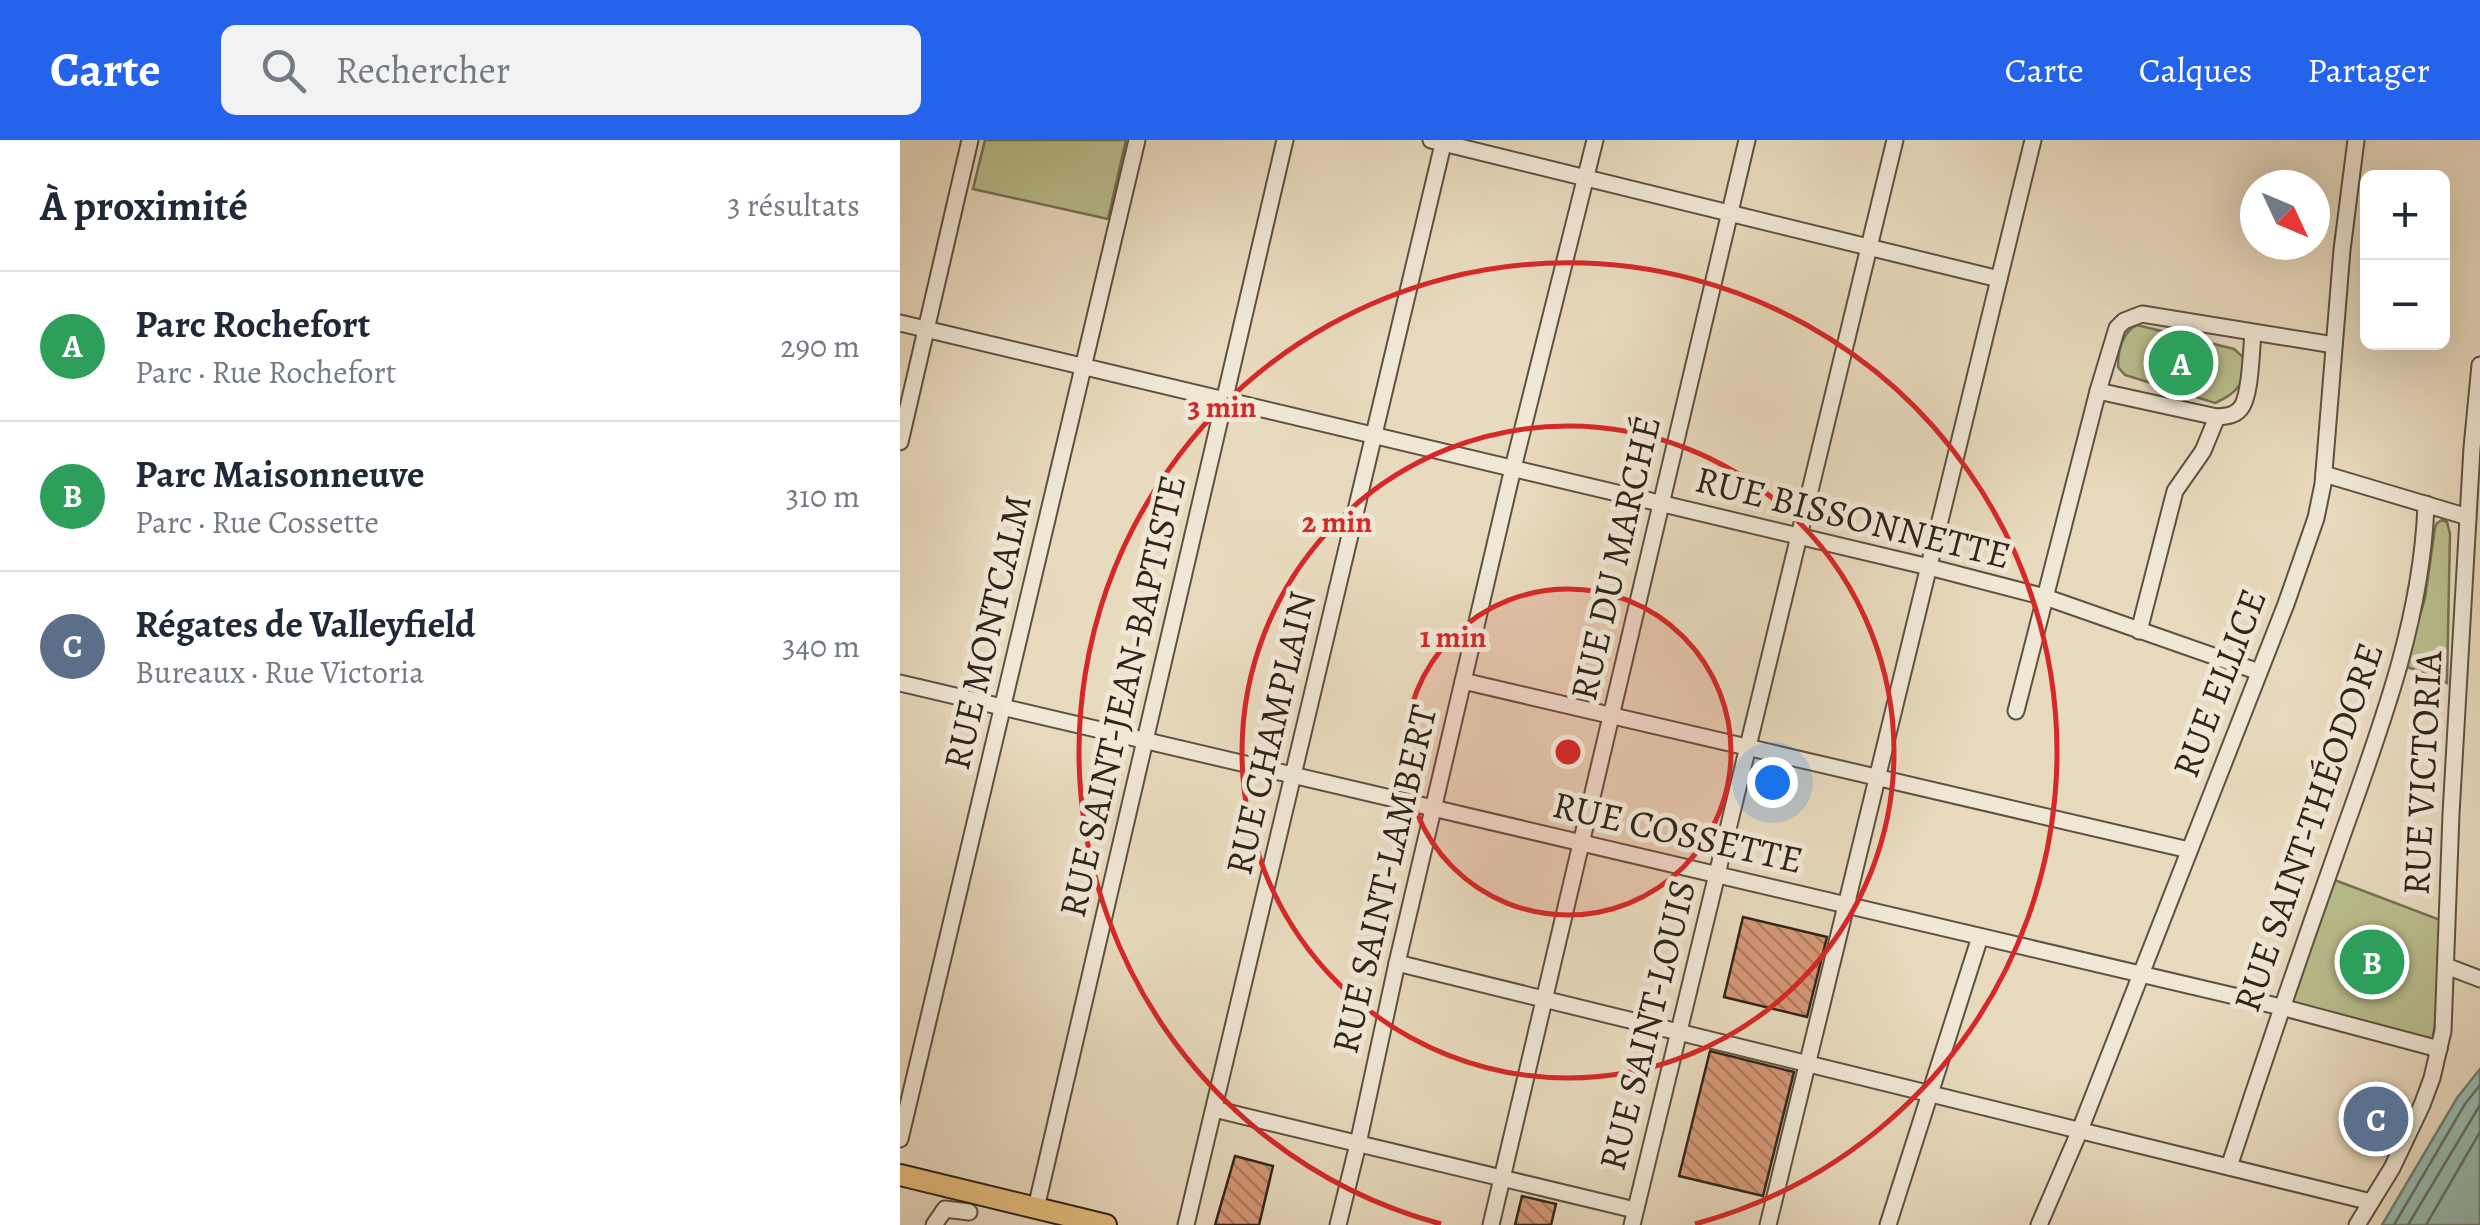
<!DOCTYPE html>
<html lang="fr">
<head>
<meta charset="utf-8">
<style>
  :root { --surface:#fff; --page:#f2f2f3; --text:#1f2937; --muted:#747a83; --line:#e0e1e3; --accent:#2563eb }
  body { margin:0; font-family:Alegreya,serif; background:var(--page); color:var(--text) }
  .controls { position:absolute; right:30px; top:30px; display:grid; overflow:hidden; border-radius:15px; box-shadow:0 10px 40px #0002 }
  .controls button { width:90px; height:90px; display:grid; place-items:center; padding:0; border:0; border-bottom:2px solid var(--line); background:var(--surface); color:var(--text); font:50px sans-serif }
  .compass { position:absolute; left:1340px; top:30px; width:90px; height:90px; border-radius:50%; background:var(--surface); box-shadow:0 10px 40px #0002; rotate:134deg }
  .you { position:absolute; left:872px; top:642px; width:35px; height:35px; margin:-25px; border:8px solid #fff; border-radius:50%; background:#1a73e8; box-shadow:0 0 0 15px #1a73e833 }
  .badge { display:grid; place-items:center; width:65px; height:65px; border-radius:50%; background:var(--accent); color:#fff; font-size:32px; font-weight:700 }
  .pin { position:absolute; translate:-50% -50%; border:5px solid #fff; box-shadow:0 2px 10px #0006 }
  .list { margin:0; padding:0; list-style:none }
  h2 { display:flex; justify-content:space-between; align-items:center; height:130px; margin:0; padding:0 40px; font-size:42px }
  h2 small { font-size:32px; font-weight:400; color:var(--muted) }
  .list li { display:grid; grid-template-columns:65px 1fr auto; gap:30px; align-items:center; box-sizing:border-box; height:150px; padding:0 40px; border-top:2px solid var(--line) }
  .list b { display:block; font-size:38px; white-space:nowrap }
  .list p { margin:0; font-size:32px; white-space:nowrap; color:var(--muted) }
  .list em { font-size:32px; font-style:normal; color:var(--muted) }
  .icon { flex:none; width:55px; height:55px; fill:none; stroke:currentColor; stroke-width:2; stroke-linecap:round; stroke-linejoin:round }
  .map { position:relative; flex:none; width:1580px; height:1085px; overflow:hidden }
  header { display:flex; align-items:center; gap:60px; box-sizing:border-box; height:140px; padding:0 50px; background:var(--accent); color:#fff }
  header strong { font-size:48px }
  nav { display:flex; gap:55px; margin-inline-start:auto; font-size:35px }
  .search { width:700px; height:90px; background:var(--page); display:flex; align-items:center; gap:25px; box-sizing:border-box; padding:0 35px; border-radius:15px; color:var(--muted); font-size:38px }
  main { display:flex }
  aside { flex:1; background:var(--surface) }
  .map>svg:first-child { display:block }
</style>
</head>
<body>
<header>
<strong>Carte</strong>
<div class="search"><svg class="icon" aria-label="search" viewBox="0 0 24 24"><circle cx="10" cy="10" r="6"/><path d="M15 15l6 6"/></svg>Rechercher</div>
<nav><a>Carte</a><a>Calques</a><a>Partager</a></nav>
</header>
<main>
<aside>
<h2>À proximité<small>3 résultats</small></h2>
<ul class="list">
<li><span class="badge" style="background:#2e9e5b">A</span><div><b>Parc Rochefort</b><p>Parc · Rue Rochefort</p></div><em>290 m</em></li>
<li><span class="badge" style="background:#2e9e5b">B</span><div><b>Parc Maisonneuve</b><p>Parc · Rue Cossette</p></div><em>310 m</em></li>
<li><span class="badge" style="background:#5c6f8a">C</span><div><b>Régates de Valleyfield</b><p>Bureaux · Rue Victoria</p></div><em>340 m</em></li>
</ul>
</aside>
<div class="map">
<svg width="1580" height="1085" viewBox="0 0 1580 1085">
  <defs>
    <pattern id="building-back-hatch" width="6" height="6" patternUnits="userSpaceOnUse" patternTransform="scale(2.5)"><rect width="6" height="6" fill="#d69878"/><path d="M-1 5l2 2M0 0l6 6M5-1l2 2" fill="none" stroke="#ae7c62"/></pattern>
  </defs>
  <rect width="100%" height="100%" fill="#e8dabe"/>
  <filter id="stains"><feTurbulence type="fractalNoise" baseFrequency=".002" numOctaves="4"/><feColorMatrix values="0 0 0 0 .2 0 0 0 0 .09 0 0 0 0 .02 0 0 0 .5 -.17"/></filter>
  <radialGradient id="worn" r=".72"><stop offset=".6" stop-color="#630" stop-opacity="0"/><stop offset="1" stop-color="#630" stop-opacity=".3"/></radialGradient>
  <g fill="#babe8e" stroke="#757254" stroke-width="2.5">
    <path d="M85,0H226L208,79L73,49Z"/>
    <path d="M1237,185L1334,209L1343,217C1346,243 1338,253 1315,263L1225,235L1218,227C1218,211 1222,193 1237,185Z"/>
    <path d="M1542,380L1547,382L1550,394L1547,543L1505,526L1525,458L1535,388L1537,383Z"/>
    <path d="M1432,739L1543,781L1538,867L1532,902L1389,863Z"/>
  </g>
  <path fill="#97bbb1" stroke="#6e7f74" stroke-width="2.5" d="M1580,929V1085H1482L1557,958Z"/>
  <g fill="none" stroke-linecap="round" stroke-linejoin="round">
    <g stroke="#647065" stroke-width="2.5">
      <path d="M1494,1085L1565,964L1580,945"/>
      <path d="M1508,1085L1580,965"/>
      <path d="M1526,1085L1580,992"/>
    </g>
  </g>
  <g fill="url(#building-back-hatch)" stroke="#302519" stroke-width="2.5">
    <path d="M843,777L927,797L907,877L824,857Z"/>
    <path d="M810,911L894,932L863,1056L779,1036Z"/>
    <path d="M1467,964L1496,977L1484,995L1457,982Z"/>
    <path d="M335,1016L373,1026L359,1085H315Z"/>
    <path d="M622,1056L656,1064L651,1085H615Z"/>
  </g>
  <g fill="none" stroke-linecap="round" stroke-linejoin="round">
    <g stroke="#5e5242" stroke-width="19">
      <g id="minor">
        <path d="M531,0L1099,139"/>
        <path d="M0,183L1029,427L1145,457L1359,532"/>
        <path d="M1198,251L1317,277C1326,276 1334,276 1340,269C1351,257 1351,211 1353,194"/>
        <path d="M0,302L70,0"/>
        <path d="M1424,334L1568,377"/>
        <path d="M1239,491L1275,351L1303,311L1317,277"/>
        <path d="M563,541L1289,710"/>
        <path d="M0,543L1381,867L1539,909"/>
        <path d="M1116,571L1198,251L1217,188L1224,181L1242,174L1434,205"/>
        <path d="M497,823L1471,1062"/>
        <path d="M1546,826L1580,839"/>
        <path d="M314,969L735,1070"/>
        <path d="M0,999L237,0"/>
        <path d="M1329,1027C1363,923 1398,820 1435,716C1475,602 1522,486 1526,364"/>
        <path d="M136,1068L385,0"/>
        <path d="M34,1085L45,1069L69,1072"/>
        <path d="M286,1085L544,0"/>
        <path d="M438,1085L458,1004L497,823L613,328L695,0"/>
        <path d="M591,1085L847,0"/>
        <path d="M732,1085L995,0"/>
        <path d="M868,1085L1133,0"/>
        <path d="M988,1085L1080,797"/>
        <path d="M1139,1085L1180,990L1386,464L1416,378L1423,344L1442,110L1456,0"/>
        <path d="M1457,1085L1492,1028L1522,965L1532,938L1543,891L1551,674L1572,308L1580,225"/>
      </g>
    </g>
    <g stroke="#302519" stroke-width="24">
      <path id="major" d="M0,1035L206,1085"/>
    </g>
    <use href="#minor" stroke="#f0e7d5" stroke-width="15"/>
    <use href="#major" stroke="#e4bd7f" stroke-width="20"/>
  </g>
  <circle cx="668" cy="612" r="163" fill="#d62828" fill-opacity=".12"/>
  <g fill="none" stroke="#d62828" stroke-width="5">
    <circle cx="668" cy="612" r="163"/>
    <circle cx="668" cy="612" r="326"/>
    <path d="M541 1084A489 489 0 1 1 795 1084"/>
  </g>
  <g text-anchor="middle" dominant-baseline="central" stroke-width="10" stroke-linejoin="round" paint-order="stroke">
    <g font-size="38" fill="#302519" stroke="#f0e7d5">
      <text transform="translate(953 377) rotate(14)">RUE BISSONNETTE</text>
      <text transform="translate(715 418) rotate(-77)">RUE DU MARCHÉ</text>
      <text transform="translate(87 492) rotate(-77)">RUE MONTCALM</text>
      <text transform="translate(1319 543) rotate(-69)">RUE ELLICE</text>
      <text transform="translate(222 556) rotate(-77)">RUE SAINT-JEAN-BAPTISTE</text>
      <text transform="translate(370 593) rotate(-77)">RUE CHAMPLAIN</text>
      <text transform="translate(1522 633) rotate(-87)">RUE VICTORIA</text>
      <text transform="translate(1408 687) rotate(-71)">RUE SAINT-THÉODORE</text>
      <text transform="translate(778 692) rotate(13)">RUE COSSETTE</text>
      <text transform="translate(484 739) rotate(-77)">RUE SAINT-LAMBERT</text>
      <text transform="translate(747 885) rotate(-76)">RUE SAINT-LOUIS</text>
    </g>
  </g>
  <circle cx="668" cy="612" r="15" fill="#d62828" stroke="#f0e7d5" stroke-width="5"/>
  <g font-size="30" text-anchor="middle" font-weight="bold" fill="#d62828" stroke="#f0e7d5" stroke-width="10" stroke-linejoin="round" paint-order="stroke">
    <text x="322" y="277">3 min</text>
    <text x="437" y="392">2 min</text>
    <text x="553" y="507">1 min</text>
  </g>
  <rect width="100%" height="100%" filter="url(#stains)"/>
  <rect width="100%" height="100%" fill="url(#worn)"/>
</svg>
<div class="controls">
<button>+</button>
<button>−</button>
</div>
<svg class="compass" viewBox="-18 -18 36 36"><path d="M0-13l5 13h-10z" fill="#e53935"/><path d="M0 13l5-13h-10z" fill="#747a83"/></svg>
<div class="you"></div>
<div class="pin badge" style="left:1281px;top:223px;background:#2e9e5b">A</div>
<div class="pin badge" style="left:1472px;top:822px;background:#2e9e5b">B</div>
<div class="pin badge" style="left:1476px;top:979px;background:#5c6f8a">C</div>
</div>
</main>
</body>
</html>
